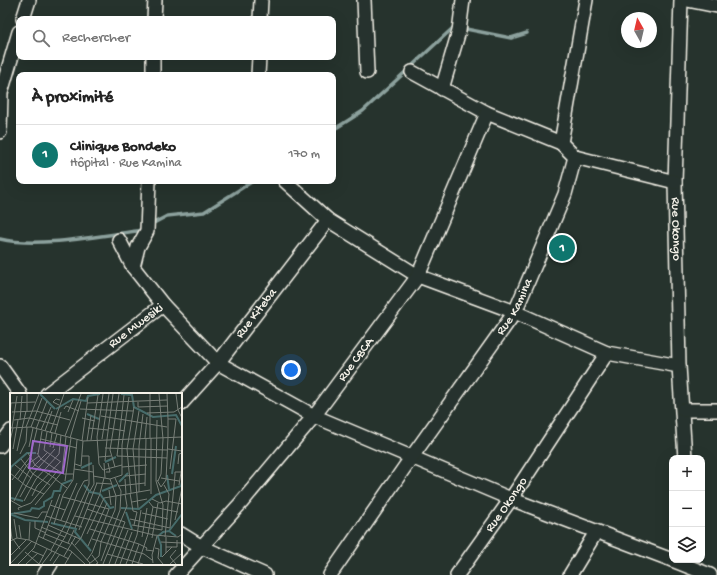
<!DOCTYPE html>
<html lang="fr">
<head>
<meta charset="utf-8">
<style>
  :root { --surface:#fff; --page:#f6f6f6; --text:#222; --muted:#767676; --line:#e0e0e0; --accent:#0f766e }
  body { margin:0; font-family:"Gochi Hand",sans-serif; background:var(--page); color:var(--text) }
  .controls { position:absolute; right:12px; bottom:12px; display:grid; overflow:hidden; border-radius:8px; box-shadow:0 4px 16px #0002 }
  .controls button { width:36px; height:36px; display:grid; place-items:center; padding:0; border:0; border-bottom:1px solid var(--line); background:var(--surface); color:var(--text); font:20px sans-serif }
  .compass { position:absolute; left:621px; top:12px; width:36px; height:36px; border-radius:50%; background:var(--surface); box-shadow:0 4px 16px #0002; rotate:352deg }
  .you { position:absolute; left:291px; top:370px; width:14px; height:14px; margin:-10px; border:3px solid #fff; border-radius:50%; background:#1a73e8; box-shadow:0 0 0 6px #1a73e833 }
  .badge { display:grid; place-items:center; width:26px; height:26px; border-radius:50%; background:var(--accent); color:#fff; font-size:13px; font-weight:700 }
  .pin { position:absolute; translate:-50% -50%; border:2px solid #fff; box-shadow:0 1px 4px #0006 }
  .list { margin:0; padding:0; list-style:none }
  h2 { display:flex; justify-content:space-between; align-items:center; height:52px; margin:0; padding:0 16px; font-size:17px }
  h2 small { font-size:13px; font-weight:400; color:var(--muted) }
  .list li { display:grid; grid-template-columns:26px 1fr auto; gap:12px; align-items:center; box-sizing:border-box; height:60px; padding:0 16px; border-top:1px solid var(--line) }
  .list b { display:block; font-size:15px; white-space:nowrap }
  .list p { margin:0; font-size:13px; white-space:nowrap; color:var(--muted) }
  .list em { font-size:13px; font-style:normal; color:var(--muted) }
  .icon { flex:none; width:22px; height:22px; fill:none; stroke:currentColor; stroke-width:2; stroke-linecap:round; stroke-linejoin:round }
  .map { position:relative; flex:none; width:717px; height:575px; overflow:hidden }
  .search { position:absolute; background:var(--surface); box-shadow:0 4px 16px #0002; left:16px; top:16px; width:320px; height:44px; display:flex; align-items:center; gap:10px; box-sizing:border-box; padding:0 14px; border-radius:8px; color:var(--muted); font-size:15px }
  .panel { position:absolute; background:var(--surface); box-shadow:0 4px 16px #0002; left:16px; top:72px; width:320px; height:112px; border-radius:8px }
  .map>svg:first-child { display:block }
</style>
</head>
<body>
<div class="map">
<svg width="717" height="575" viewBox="0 0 717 575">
  <rect width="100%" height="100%" fill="#26332d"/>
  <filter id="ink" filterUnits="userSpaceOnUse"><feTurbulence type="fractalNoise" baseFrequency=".025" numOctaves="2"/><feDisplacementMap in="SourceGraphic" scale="8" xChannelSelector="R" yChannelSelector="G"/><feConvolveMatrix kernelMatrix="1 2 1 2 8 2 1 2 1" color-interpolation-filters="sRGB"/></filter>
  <g filter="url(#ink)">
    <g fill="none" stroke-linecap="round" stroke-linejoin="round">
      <g stroke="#8ca19d" stroke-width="3.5">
        <path d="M461,28L511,38L527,33"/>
        <path d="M333,130L363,111L455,26"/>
        <path d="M150,225L167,216L204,212L253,181"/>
        <path d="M0,239C39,248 96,236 137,231L144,228"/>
      </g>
      <g stroke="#f4f1e8" stroke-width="16">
        <g id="minor">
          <path d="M364,0L367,72"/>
          <path id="s1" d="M681,0L675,182L679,366L685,458"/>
          <path d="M687,0L717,6"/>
          <path d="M23,19L29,0"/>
          <path d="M154,19L155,0"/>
          <path d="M260,19L261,0"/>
          <path d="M412,72L487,113L561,143"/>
          <path d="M153,75V57"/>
          <path d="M258,75L259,57"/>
          <path d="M442,89L459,31L463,0"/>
          <path d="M0,132L1,93L19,32"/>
          <path d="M575,157L675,182"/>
          <path d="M285,181L328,220L418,276L515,312L607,353L679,366"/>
          <path d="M119,240L133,267L163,305L218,363L314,416L511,499L672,560"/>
          <path d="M133,267L138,247L147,231L149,181"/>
          <path d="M0,366L20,394"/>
          <path id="s2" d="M47,394L163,305"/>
          <path id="s3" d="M181,404L218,363L328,220"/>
          <path d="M683,410H717"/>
          <path d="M0,446L11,431"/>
          <path d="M181,534L202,547L265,575"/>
          <path d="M672,560L710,575"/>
          <path d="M44,575L51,564"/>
          <path id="s4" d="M176,575L241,503L314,416L418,276L487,113"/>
          <path id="s5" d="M330,575L411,458L515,312L565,194L575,157L561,143L586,0"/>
          <path id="s6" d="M457,575L511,499L607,353"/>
          <path d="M570,575L596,532"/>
        </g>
      </g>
      <use href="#minor" stroke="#26332d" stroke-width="13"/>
    </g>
  </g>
  <g text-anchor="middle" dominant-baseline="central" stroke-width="4" stroke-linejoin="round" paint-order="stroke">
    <g font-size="13" fill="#f4f1e8" stroke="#26332d">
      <text stroke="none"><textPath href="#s1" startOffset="229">Rue Okongo</textPath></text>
      <text stroke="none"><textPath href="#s5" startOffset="326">Rue Kamina</textPath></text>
      <text stroke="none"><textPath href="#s3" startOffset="118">Rue Kiteba</textPath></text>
      <text stroke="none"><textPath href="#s2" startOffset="112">Rue Mwesiki</textPath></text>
      <text stroke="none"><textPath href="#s4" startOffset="281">Rue CBCA</textPath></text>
      <text stroke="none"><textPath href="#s6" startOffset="86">Rue Okongo</textPath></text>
    </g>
  </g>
  <g transform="translate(10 393)">
    <rect width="172" height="172" fill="#26332d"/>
    <path fill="none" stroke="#476c6b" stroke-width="2" d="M30,1L45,16M111,1L122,2L124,14L143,24L166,22L172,33M46,16L63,6L76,8L78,3L90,1M77,21L89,26M95,69L106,64M71,75L82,70M0,79L1,74L17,60H26M162,81L166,53M157,82L159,96M109,89L118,80M74,92L80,99L90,101L100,115L104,114M92,98L107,92M1,105L13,108M111,115L129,116L146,102L171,93L172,89M116,119L122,136M0,121L15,127L38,129M1,121L20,118L22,115L29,116L34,113V109L42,104L44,98H50L52,91L62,87M41,130L66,136L65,139L81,158M159,138L172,121M147,144L153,139L159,138L166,143M148,144L151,152V164"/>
    <path fill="none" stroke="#787f78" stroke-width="1" d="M17,1V18M93,1L87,44L89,71L93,77L112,72M140,1V45M157,1L158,26M166,1L168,17L172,25M114,2L107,63L157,65M128,9V14L158,13M0,10L25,9M77,10L157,7M49,12L43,9L46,6L50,7M54,16L56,13L69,18M70,16L123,18M2,19L26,18L60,27M58,19L63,7M137,20L164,19L172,14M0,23L1,10M91,23L157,34M72,25L85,28M4,27L19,25L48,32M10,27L12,3M16,34L29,1M21,34L32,5M0,35L21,34L73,48L172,44M2,35L7,3M78,35L98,37M98,35L115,38M26,36L37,8M31,37L41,14M35,38L42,18M37,39L34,57L51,69M40,40L54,1M45,40L51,19M55,43L71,1M158,44V26H166L160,76M60,45L71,8M135,45L137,24M31,46L67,55M92,46L99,1M97,46L103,1M81,47L88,2M0,48L3,35M72,48L78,4M77,48L81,22M19,54L23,35M40,54L42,40M43,55L47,41M95,55L157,57M3,56L8,27M22,56L27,36M158,56L172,58M7,58L16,18M18,60L25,72L46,86M27,60L31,66L44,75L54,81H63M10,61L16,49L17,34M28,61L32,38M89,64L101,63M11,66L23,81L40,92M95,68L97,46M94,70L95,85M65,71L71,73L73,48M168,71L169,61L172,60M5,72L21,85M105,74L100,57L109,1M112,74L137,72M64,76L83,79M96,79H100L98,70M0,80L16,93L34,101M83,83L100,86L112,82V52L119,4M115,83L136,81M151,85L169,88M8,86L17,72L29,63M45,86L57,95M115,86L116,101M2,87L20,64M147,87L151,94L156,87L158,44M55,88L61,45M148,88L151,81L153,46L149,1M86,90L102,91M154,92L159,101L155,144M169,92L172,73M108,93L135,90M135,93L136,45M99,97L101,112M80,98L84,91L83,72M129,99V53L133,21M90,100L94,85M120,100L123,118L127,119L124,132M121,100L117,56L124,14M141,101V45M22,103L27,93L50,69M10,104L23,81L45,56M53,104L99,116L82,160L77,167M142,106L150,110L156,108L172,111M0,107L12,114M4,108L19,78L37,60M14,108L26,86L49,61L51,42M122,109L137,106M139,109L143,114L168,119M25,112L52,79L56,44M40,112L55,117M128,115L123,56L129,18M77,116L115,129L99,171M9,117L8,115L21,110L48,77M4,120L28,125L32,119H37M132,120L158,126M36,123L72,134M65,123L144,142L168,144L172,141M4,126L7,145M120,126L160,135L165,82V79H172M51,127L67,90M165,127L172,95M25,128V135L36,140M0,131L2,146M44,131L53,102L63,87L67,47M9,132L11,145M38,132L70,146M122,132L152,137L153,112L146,88L147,27M31,134L55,144M65,135L79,99M80,136L129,151L137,155L136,157L144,158M69,137L87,90M35,141L60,151M77,141L94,105L140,97M28,143L61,158L75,171M132,144L137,115M156,144V160M142,145L148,110M3,146L10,156M33,146L50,101M82,146L134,161L142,167M19,147L20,129M0,148L7,145L19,147L59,166M61,149L80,170M151,149L172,150M58,150L64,137M65,152L71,145L90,101M78,153L97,110M156,154H167V147M145,155L149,156L148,165L153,171M41,157L56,130L68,99L74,88L78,87M22,158L34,163M121,158L127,142L131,117M15,159L29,171M97,161L133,171M82,162L88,170L86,171M0,163L16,147M54,163L66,143M152,164L162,154M40,168L55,144L79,91V63H72M91,168L110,117L111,98L105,85M143,170L142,162L147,143M0,171L22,148M8,171L24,155L42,107M16,171L28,160M29,171L37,156M32,171L42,158M43,171L50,161M55,171L62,159M79,171L89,163L91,149L105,117L106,103L100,86M93,171L117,113L115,101M105,171L118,137M110,171L122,139M116,171L121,158M122,171L129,151M128,171L138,141L143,114M160,171L172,160M166,171L160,164L166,157"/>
    <path fill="#9f67cb" fill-opacity="0.15" stroke="#9f67cb" stroke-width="2" d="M23,48L57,53L53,80L19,75Z"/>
    <rect width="172" height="172" fill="none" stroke="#f4f1e8" stroke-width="2"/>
  </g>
</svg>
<div class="controls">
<button>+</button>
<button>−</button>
<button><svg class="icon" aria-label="layers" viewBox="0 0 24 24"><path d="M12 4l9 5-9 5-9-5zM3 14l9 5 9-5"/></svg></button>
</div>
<svg class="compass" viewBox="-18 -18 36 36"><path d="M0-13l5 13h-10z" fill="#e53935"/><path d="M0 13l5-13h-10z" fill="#767676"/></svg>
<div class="you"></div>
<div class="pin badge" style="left:562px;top:248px">1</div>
<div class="search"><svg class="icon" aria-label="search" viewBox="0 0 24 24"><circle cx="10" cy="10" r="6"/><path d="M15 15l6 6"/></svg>Rechercher</div>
<section class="panel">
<h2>À proximité<small></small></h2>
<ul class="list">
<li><span class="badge">1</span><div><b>Clinique Bondeko</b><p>Hôpital · Rue Kamina</p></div><em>170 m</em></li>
</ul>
</section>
</div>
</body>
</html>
